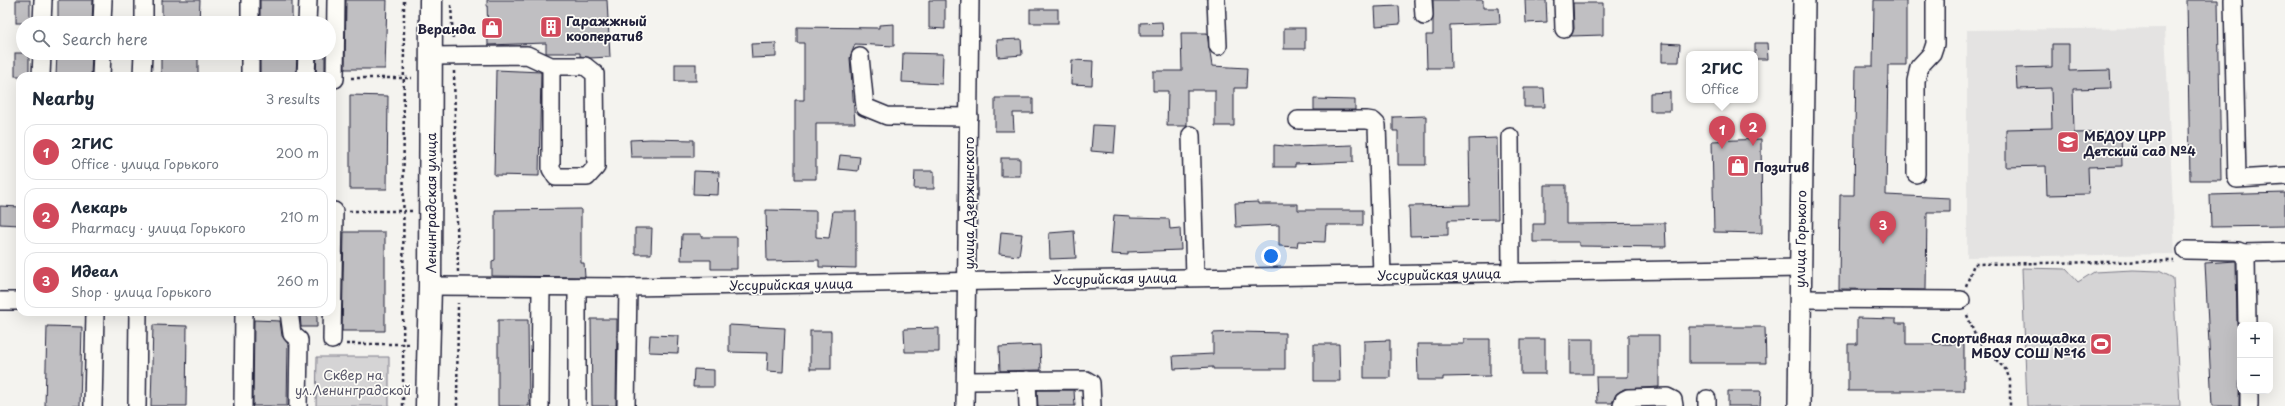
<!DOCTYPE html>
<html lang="en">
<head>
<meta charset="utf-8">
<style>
  :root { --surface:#fff; --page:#f6f6f7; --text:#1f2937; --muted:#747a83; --line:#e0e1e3; --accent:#d1495b }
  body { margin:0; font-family:"Playpen Sans",sans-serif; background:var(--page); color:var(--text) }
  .controls { position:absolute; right:12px; bottom:12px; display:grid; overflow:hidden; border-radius:8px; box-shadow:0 4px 16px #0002 }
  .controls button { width:36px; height:36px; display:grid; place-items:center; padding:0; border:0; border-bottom:1px solid var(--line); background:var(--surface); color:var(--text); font:20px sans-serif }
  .you { position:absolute; left:1271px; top:256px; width:14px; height:14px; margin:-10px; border:3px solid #fff; border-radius:50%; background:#1a73e8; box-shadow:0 0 0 6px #1a73e833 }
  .badge { display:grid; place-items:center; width:26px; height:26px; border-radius:50%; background:var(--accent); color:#fff; font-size:13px; font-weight:700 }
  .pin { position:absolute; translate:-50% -33px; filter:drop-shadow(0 1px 2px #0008) }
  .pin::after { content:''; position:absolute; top:21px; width:14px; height:12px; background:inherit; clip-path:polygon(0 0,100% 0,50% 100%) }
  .popup { position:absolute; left:1686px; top:51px; width:72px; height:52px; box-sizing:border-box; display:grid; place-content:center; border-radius:8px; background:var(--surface); filter:drop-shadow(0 1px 3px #0005); font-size:13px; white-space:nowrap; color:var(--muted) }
  .popup b { font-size:15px; color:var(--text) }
  .popup::after { content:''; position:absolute; left:50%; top:100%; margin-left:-8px; border:8px solid transparent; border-top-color:var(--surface) }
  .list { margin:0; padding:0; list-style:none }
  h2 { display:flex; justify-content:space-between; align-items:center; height:52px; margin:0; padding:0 16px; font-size:17px }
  h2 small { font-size:13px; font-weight:400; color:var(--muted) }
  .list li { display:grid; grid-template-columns:26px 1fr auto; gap:12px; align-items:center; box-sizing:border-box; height:56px; margin:0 8px 8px; padding:0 8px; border:1px solid var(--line); border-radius:12px }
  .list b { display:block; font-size:15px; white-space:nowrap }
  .list p { margin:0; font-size:13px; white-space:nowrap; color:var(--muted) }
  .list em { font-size:13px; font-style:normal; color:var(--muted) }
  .icon { flex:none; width:22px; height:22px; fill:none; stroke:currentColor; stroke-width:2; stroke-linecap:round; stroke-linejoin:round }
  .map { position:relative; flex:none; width:2285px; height:406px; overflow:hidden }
  .search { position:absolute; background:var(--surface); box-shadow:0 4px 16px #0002; left:16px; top:16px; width:320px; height:44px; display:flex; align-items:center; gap:10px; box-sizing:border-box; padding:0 14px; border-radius:22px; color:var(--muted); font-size:15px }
  .panel { position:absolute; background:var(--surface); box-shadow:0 4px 16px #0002; left:16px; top:72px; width:320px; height:244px; border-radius:12px }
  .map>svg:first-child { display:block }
</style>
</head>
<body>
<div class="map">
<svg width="2285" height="406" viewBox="0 0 2285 406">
  <rect width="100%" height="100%" fill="#f4f3ef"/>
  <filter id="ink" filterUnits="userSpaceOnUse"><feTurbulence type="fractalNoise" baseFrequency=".025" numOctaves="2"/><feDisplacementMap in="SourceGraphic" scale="8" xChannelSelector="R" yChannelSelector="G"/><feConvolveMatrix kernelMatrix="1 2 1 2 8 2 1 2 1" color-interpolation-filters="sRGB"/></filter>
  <g filter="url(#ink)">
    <path fill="#e4e3e2" d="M2165,28L2175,254L1967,257V30Z"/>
    <g fill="#d5d4d5" stroke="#7c7b88">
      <path d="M2022,268L2066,269L2078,282L2094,272L2133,270L2159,271L2173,278L2180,406H2027Z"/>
      <path d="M317,357H389V406H316Z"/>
    </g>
    <g fill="#c0bfc2" stroke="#22223b">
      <rect x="16" y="0" width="14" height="23"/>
      <path d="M58,0H93L92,23H58Z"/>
      <path d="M162,0H200L199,23H162Z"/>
      <rect x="260" y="0" width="32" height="23"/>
      <path d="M346,0H387L385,69H345Z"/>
      <path d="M487,0H607L610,57L590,58L580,56V53H546V43L488,45Z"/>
      <path d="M929,0H945V29L929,28Z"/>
      <path d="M1433,0H1483V8H1499L1500,23L1450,25L1451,68H1427L1426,35H1433Z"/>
      <path d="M1525,0H1546L1547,22L1526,23Z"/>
      <path d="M1874,0H1906V65H1888L1886,195L1950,198V212H1927L1926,290L1839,289L1840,195H1854L1856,66H1873Z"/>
      <path d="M2187,0H2218L2221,180H2190Z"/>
      <path d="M1573,3H1603V35L1571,36L1574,29Z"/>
      <path d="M1399,6L1400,24L1376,26L1375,7Z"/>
      <rect x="1030" y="9" width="28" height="14"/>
      <path d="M1162,22L1163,36H1140V23Z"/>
      <path d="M894,24V46L855,44L850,58L855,123H816V179H795V100H804V43H797V27L879,28V25Z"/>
      <rect x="1284" y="28" width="21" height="21"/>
      <path d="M1181,33H1207L1212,66L1247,68L1246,88H1234V126H1215V90H1187V126H1167L1168,91H1153V71H1182Z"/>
      <path d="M1021,39L1022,55L998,57L997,40Z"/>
      <path d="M776,43V57L752,58L751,44Z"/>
      <path d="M1662,43L1680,44L1679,62H1662Z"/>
      <path d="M1755,43H1767L1768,59H1755Z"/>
      <path d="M2052,44H2069V71L2110,70L2111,88L2073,89L2074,133L2121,132L2122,166L2088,167L2089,194L2047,195L2046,166L2006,167V129L2052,128L2051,88L2017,89L2016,68L2052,67Z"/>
      <rect x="15" y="53" width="14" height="23"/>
      <path d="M57,53H92L91,76H56Z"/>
      <rect x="161" y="53" width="37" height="23"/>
      <path d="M260,53H297L296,76H260Z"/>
      <path d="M317,53H325V76H316Z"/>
      <path d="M903,53L943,54L942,84L902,82Z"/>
      <path d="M1072,60L1093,61L1092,85L1071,84Z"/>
      <rect x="675" y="64" width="21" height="17"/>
      <path d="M496,70L541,72L539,176L494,175Z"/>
      <path d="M1524,88H1544L1545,107H1524Z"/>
      <path d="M1670,92V111H1650V93Z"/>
      <path d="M350,95L388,96L387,189H350Z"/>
      <path d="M995,98H1033V113H1013L1014,131H995Z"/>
      <path d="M1314,99L1355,100V110H1314Z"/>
      <path d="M1426,116V165H1398V131H1393V117Z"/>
      <path d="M1093,125L1116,126L1114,153L1091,151Z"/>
      <path d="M1497,138L1498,219L1448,220V235L1410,236L1409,206L1470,205L1469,139Z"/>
      <path d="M651,139L694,140V157H631L630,140Z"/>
      <path d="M1761,139L1762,233L1714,232L1712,141Z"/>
      <path d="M1274,145L1295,147L1353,145V162L1295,164V167H1274Z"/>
      <path d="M840,155L860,157L858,171L838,169Z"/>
      <rect x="1001" y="158" width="19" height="18"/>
      <path d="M694,171L719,172L718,195L693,194Z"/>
      <path d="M915,171H934V189H914Z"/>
      <path d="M1544,185H1566V224L1665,223L1666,247L1579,246V242H1533V224H1544Z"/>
      <path d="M2285,193V226L2211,227L2210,195Z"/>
      <path d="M1258,202V204H1298V210H1363V225H1326L1325,242L1298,241L1297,247L1279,246V225L1236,227L1235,203Z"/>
      <path d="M0,206L20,207V225L0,224Z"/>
      <path d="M581,209V263H584L585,277L492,276V261L495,260V210Z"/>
      <path d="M766,210L816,211V237L829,238L833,211H856V268L819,267V260L767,261Z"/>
      <path d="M1114,215L1130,216V218L1169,219L1170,229L1180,228L1181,250L1128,252V255L1111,254Z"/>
      <path d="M635,228H652L651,254H635Z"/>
      <path d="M1074,231L1076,258L1050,259L1049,233Z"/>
      <path d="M344,232H385V331H342Z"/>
      <path d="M1001,232L1022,234L1019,256L999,254Z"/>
      <path d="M682,234H701V237H737V269H711V260H681Z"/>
      <path d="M2236,261L2237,325L2240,332L2239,406H2212L2205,263Z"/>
      <path d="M300,312H317V327H301Z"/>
      <path d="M1857,318L1896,319V323H1906V344H1964V391H1848V344H1857Z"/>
      <path d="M591,319H617L616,406H592Z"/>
      <path d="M254,320L280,321L282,336L288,344L287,406H253Z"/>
      <path d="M498,320H528L529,406H498Z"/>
      <path d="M153,325L187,326L186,406H151Z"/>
      <path d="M729,325L785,328L783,372L767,371L768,353L729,352Z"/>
      <path d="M47,326L82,327L80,406H45Z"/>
      <path d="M1689,327H1765L1766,363H1689Z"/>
      <path d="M939,328V352H905L904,329Z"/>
      <rect x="810" y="331" width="21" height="38"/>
      <path d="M1238,332L1285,333V369H1213V367L1174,369L1173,356L1213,354V333Z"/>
      <path d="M650,335L679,336L678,353L649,352Z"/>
      <path d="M1628,335H1659V387L1624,389L1616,394L1612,403H1597L1596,377H1628Z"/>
      <path d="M1464,339H1490V376L1443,377V380H1418L1417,344H1464Z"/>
      <rect x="1521" y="339" width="24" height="35"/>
      <rect x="1570" y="339" width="23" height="35"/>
      <path d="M1390,340V378H1364V341Z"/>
      <path d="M1314,344H1339L1340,381H1314Z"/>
      <path d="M1040,345L1041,370L1000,371L999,347Z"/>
      <path d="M694,369L714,370V387H693Z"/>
      <path d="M1037,390H1074L1075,406H1038Z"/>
      <path d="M1728,391H1761L1760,406H1728Z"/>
    </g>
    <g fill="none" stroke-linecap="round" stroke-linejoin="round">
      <g stroke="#22223b" stroke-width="20">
        <g id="minor">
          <path d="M1216,0L1218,46"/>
          <path d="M1423,0L1424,16"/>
          <path d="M1563,0L1564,29"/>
          <path d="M2233,0L2237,179L2285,176"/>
          <path d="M42,23L43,0"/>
          <path d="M102,23L103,0"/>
          <path d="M144,23V0"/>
          <path d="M250,23V0"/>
          <path d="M307,23L308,0"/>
          <path d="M250,53V76"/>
          <path d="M431,56L527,55L551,66V169L556,177H587L596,167L595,74L585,66H551"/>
          <path d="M860,57L865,107L887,116L969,117"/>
          <path d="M41,76L42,53"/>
          <path d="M101,76L102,53"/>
          <path d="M142,76L143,53"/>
          <path d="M306,76L307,53"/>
          <path d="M335,79L336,0"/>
          <path d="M1298,120H1367L1373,121L1377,125L1382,275"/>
          <path d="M1191,135L1195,277"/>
          <path d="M1510,137L1511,273"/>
          <path d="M1916,174V81L1919,67L1932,53L1935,44V0"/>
          <path d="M2186,250L2238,251L2243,253L2246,258L2247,325"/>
          <path d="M2243,253L2285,252"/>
          <path d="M430,286L628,287L1800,268"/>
          <path d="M577,287V406"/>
          <path d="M1800,299L1961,300"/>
          <path d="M0,301H20"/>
          <path d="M289,312L292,334L299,340L298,406"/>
          <path d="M332,340L334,211"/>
          <path d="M1027,380L1028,406"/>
          <path d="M966,381L1086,380L1091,383L1092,406"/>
          <path d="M2249,391V406"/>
          <path d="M93,406L95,312"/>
          <path d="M137,406L138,312"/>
          <path d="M243,406L244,312"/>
          <path d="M540,406L541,287"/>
          <path d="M626,406L628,287"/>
          <path d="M965,406L970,0"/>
          <path d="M1622,406L1624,400L1628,398L1667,397L1673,400L1674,406"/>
          <path d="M1707,406V399"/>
        </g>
      </g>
      <g stroke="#22223b" stroke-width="24">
        <path id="major" d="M1799,406L1804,0"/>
      </g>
      <g stroke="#22223b" stroke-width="25">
        <path id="highway" d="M427,406L430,286L431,0"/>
      </g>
      <g stroke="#22223b" stroke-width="2.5" stroke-dasharray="3 3" stroke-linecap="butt">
        <path d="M451,5L453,40"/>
        <path d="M454,71L458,272"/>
        <path d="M351,78H412"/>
        <path d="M349,211H412"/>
        <path d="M1966,286L1974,264L2174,261"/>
        <path d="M1967,315L1977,340L2006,370L2010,380V406"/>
        <path d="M346,344H411"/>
        <path d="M403,406L404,0"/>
        <path d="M457,406L458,303"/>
      </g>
      <use href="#minor" stroke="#fdfcf7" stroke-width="17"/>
      <use href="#major" stroke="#fdfcf7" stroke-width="21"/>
      <use href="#highway" stroke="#fdfcf7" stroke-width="22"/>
    </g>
  </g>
  <defs>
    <g id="building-square" transform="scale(1.15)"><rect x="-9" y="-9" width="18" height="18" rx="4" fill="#d1495b" stroke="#fdfcf7"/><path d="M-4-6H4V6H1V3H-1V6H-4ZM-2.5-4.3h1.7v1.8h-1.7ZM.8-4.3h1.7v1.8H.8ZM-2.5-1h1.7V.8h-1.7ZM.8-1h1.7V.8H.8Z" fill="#fff"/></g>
    <g id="shop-square" transform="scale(1.15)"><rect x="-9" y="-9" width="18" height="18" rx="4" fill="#d1495b" stroke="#fdfcf7"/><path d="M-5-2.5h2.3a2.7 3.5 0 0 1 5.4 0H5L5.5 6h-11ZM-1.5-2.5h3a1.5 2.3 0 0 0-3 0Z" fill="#fff"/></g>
    <g id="school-square" transform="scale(1.15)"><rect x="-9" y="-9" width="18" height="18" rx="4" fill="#d1495b" stroke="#fdfcf7"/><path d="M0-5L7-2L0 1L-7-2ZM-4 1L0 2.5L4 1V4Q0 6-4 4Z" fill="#fff"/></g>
    <g id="stadium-square" transform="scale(1.15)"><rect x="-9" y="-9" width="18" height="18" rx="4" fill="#d1495b" stroke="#fdfcf7"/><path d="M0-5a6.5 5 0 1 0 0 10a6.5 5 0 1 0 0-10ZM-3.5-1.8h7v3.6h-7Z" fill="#fff"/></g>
  </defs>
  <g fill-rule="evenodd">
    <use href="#building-square" x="551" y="27"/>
    <use href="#shop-square" x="492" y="28"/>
    <use href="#school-square" x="2068" y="142"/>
    <use href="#shop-square" x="1738" y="166"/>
    <use href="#stadium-square" x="2101" y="344"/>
  </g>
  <g text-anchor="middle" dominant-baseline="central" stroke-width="3.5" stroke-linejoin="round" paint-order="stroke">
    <g font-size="13" font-weight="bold" fill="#22223b" stroke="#fdfcf7" text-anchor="start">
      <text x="566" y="20">Гаражжный<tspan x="566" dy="15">кооператив</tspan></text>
      <text x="476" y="28" text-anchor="end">Веранда</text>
      <text x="2084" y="135">МБДОУ ЦРР<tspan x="2084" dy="15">Детский сад №4</tspan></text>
      <text x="1754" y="166">Позитив</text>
      <text x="2086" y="337" text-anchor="end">Спортивная площадка<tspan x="2086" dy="15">МБОУ СОШ №16</tspan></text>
    </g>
    <g font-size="13" fill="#22223b" stroke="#fdfcf7">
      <text transform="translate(430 203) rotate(-90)">Ленинградская улица</text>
      <text transform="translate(968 203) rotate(-90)">улица Дзержинского</text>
      <text transform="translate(1800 239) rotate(-89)">улица Горького</text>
      <text transform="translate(1439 274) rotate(-1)">Уссурийская улица</text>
      <text transform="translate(1115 278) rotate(-1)">Уссурийская улица</text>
      <text transform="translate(791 284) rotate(-1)">Уссурийская улица</text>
    </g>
    <g font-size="13" fill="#585769" stroke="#fdfcf7">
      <text x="353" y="374">Сквер на<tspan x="353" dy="15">ул.Ленинградской</tspan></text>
    </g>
  </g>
</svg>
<div class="controls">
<button>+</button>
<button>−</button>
</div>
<div class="you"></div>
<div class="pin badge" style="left:1722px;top:149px">1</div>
<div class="popup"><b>2ГИС</b>Office</div>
<div class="pin badge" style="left:1753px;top:146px">2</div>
<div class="pin badge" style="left:1883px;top:244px">3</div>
<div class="search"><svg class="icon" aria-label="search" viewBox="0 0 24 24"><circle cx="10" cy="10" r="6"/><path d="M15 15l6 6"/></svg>Search here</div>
<section class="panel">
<h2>Nearby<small>3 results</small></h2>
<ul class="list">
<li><span class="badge">1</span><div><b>2ГИС</b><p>Office · улица Горького</p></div><em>200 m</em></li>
<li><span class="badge">2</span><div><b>Лекарь</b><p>Pharmacy · улица Горького</p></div><em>210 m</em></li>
<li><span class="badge">3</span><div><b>Идеал</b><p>Shop · улица Горького</p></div><em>260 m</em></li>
</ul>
</section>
</div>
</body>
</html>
